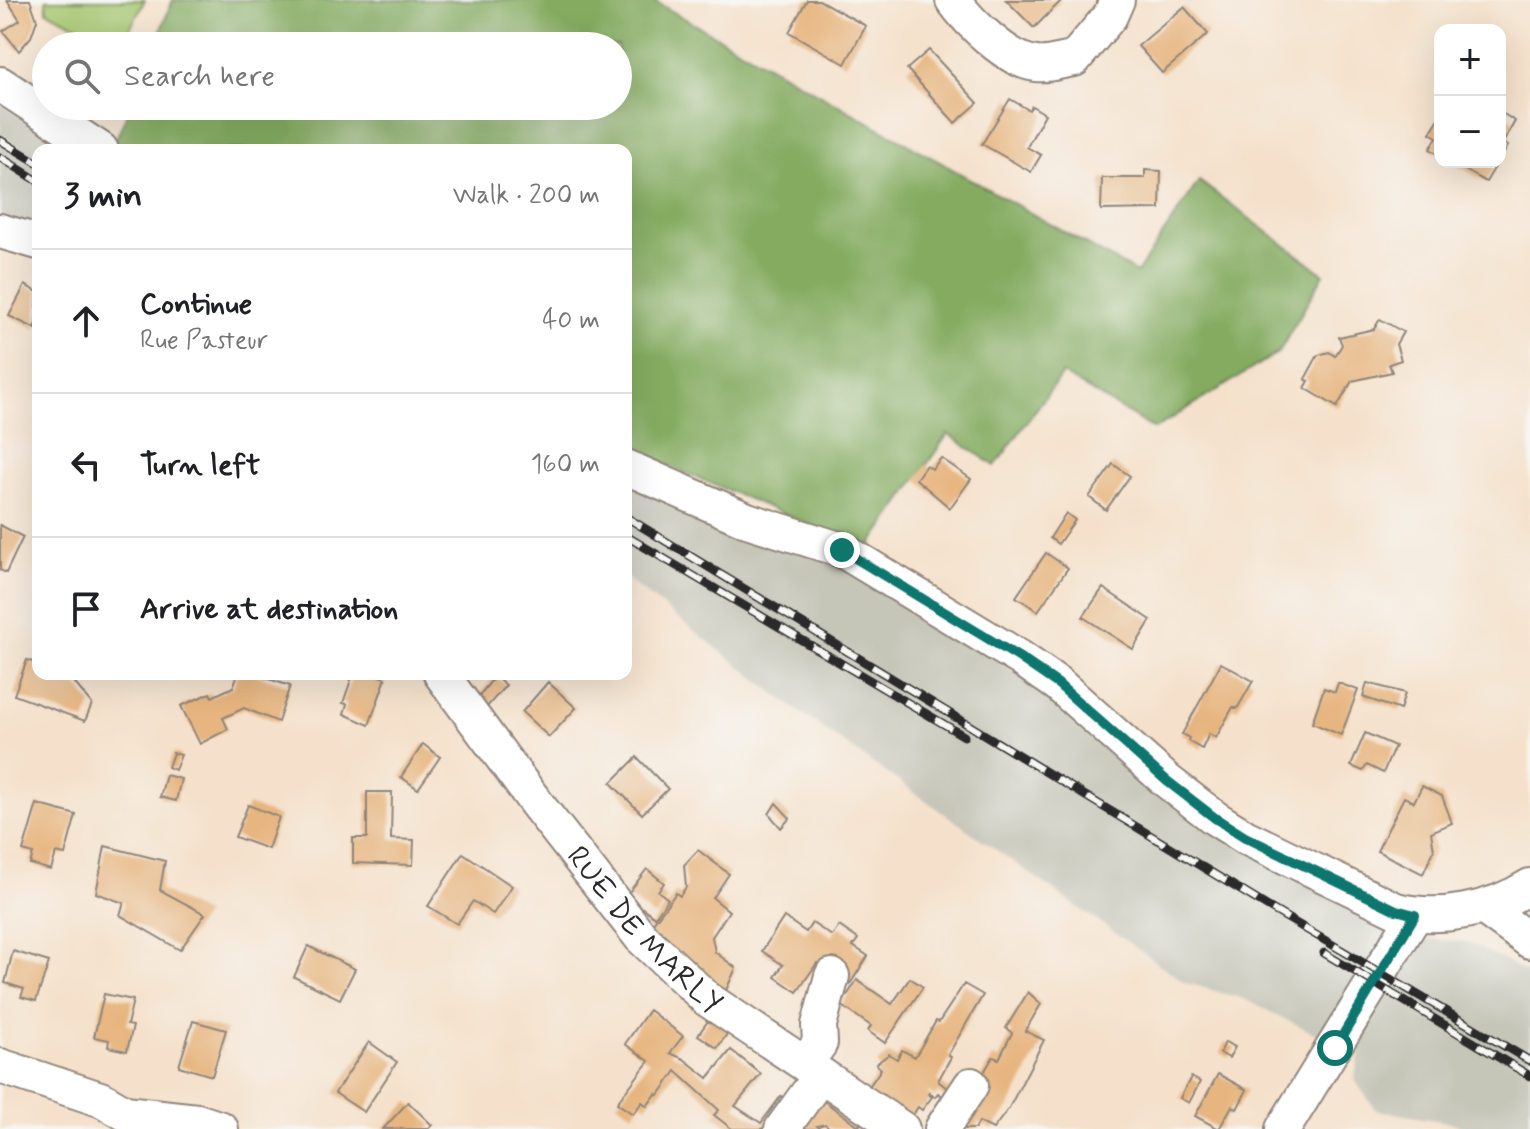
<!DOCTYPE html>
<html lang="en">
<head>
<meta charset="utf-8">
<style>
  :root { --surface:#fff; --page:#f6f6f6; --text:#202124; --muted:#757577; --line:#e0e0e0 }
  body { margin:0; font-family:Mynerve,sans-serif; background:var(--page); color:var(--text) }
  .controls { position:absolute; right:24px; top:24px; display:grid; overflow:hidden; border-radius:16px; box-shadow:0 8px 32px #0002 }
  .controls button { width:72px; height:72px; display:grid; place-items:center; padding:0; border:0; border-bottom:2px solid var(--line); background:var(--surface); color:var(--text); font:40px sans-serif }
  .stop { position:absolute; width:24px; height:24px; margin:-18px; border:6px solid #0f766e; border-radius:50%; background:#fff }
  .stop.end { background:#0f766e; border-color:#fff; box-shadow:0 2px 8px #0008 }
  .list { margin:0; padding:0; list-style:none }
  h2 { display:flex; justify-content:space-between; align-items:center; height:104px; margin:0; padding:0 32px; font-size:34px }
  h2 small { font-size:26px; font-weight:400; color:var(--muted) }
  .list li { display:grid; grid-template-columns:52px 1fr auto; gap:24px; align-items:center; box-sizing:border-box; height:144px; padding:0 32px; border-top:2px solid var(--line) }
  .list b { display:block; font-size:30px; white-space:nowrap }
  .list p { margin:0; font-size:26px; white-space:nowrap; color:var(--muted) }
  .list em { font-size:26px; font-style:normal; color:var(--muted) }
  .icon { flex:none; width:44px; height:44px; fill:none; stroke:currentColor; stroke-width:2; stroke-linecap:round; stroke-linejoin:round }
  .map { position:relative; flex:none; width:1530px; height:1129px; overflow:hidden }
  .search { position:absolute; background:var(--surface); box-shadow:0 8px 32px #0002; left:32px; top:32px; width:600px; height:88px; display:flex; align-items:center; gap:20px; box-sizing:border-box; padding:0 28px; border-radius:44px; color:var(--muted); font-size:30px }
  .panel { position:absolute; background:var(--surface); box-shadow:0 8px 32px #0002; left:32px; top:144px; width:600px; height:536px; border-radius:16px }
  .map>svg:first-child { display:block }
</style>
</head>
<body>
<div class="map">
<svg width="1530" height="1129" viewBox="0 0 1530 1129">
  <rect width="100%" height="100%" fill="#f6f6f2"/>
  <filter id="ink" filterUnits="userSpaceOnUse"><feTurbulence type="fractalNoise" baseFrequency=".0125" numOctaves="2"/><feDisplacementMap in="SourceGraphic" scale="16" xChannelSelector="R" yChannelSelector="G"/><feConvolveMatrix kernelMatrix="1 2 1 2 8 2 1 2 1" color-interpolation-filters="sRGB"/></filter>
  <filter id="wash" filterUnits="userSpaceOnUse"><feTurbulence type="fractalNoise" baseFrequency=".006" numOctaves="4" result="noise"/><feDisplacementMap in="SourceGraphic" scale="32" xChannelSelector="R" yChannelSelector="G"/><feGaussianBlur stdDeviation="1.8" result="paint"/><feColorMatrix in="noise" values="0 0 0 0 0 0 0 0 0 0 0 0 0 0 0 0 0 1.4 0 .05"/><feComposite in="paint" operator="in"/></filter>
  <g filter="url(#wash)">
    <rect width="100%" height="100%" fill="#f5e1cb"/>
    <g fill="#c5c5b8">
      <path d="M0,102L75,150H38V230L0,218Z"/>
      <path d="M626,473L897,592L1378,919L1411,949L1430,939L1468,942L1530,974V1129H1465L1453,1123L1376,1110L1354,1079L1373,1001L1328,1040L1244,999L1186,983L794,708L626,578Z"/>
    </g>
    <path fill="#a5c66e" stroke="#68784c" stroke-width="2" d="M46,0H145L121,46H118L47,11Z"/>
    <path fill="#84ab61" stroke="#586b46" stroke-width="2" d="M173,0H652L1137,273L1199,181L1324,274L1279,352L1154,429L1062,374L995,466L948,434L868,549L626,448V150H123L114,144L130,106H618V46H154Z"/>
    <g id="blocks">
      <g fill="#e7b57f">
        <path d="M7,0H30L37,20L31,37L19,51L3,31L20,20Z"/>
        <path d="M807,0H819L866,26L845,64L789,32Z"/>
        <path d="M1006,0H1062L1034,28Z"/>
        <path d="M1184,7L1208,34L1162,73L1138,46Z"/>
        <path d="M929,50L978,103L955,123L907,69Z"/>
        <path d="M1010,99L1029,110L1032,106L1045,114L1027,147L1041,155L1031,172L982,144Z"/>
        <path d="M1500,112L1515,121L1503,143L1508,146L1500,160Z"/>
        <path d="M1440,117V155L1430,149L1437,137L1430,133Z"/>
        <path d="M1451,162H1498L1486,182Z"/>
        <path d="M1145,170L1161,171L1160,209L1101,210L1102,178H1145Z"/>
        <path d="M25,285L38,292L36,329L9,316Z"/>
        <path d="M1380,319L1403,332L1396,344L1401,360L1389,364L1392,372L1352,381L1337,407L1305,388L1309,381L1305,379L1318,355L1329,352L1335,356L1342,345L1339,337L1374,329Z"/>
        <path d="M941,458L971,479L950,508L916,479L926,465L932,469Z"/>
        <path d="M1113,464L1130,476L1106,510L1089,497Z"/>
        <path d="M1066,513L1075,520L1058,544L1050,538Z"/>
        <path d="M0,525L23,537L6,573L0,570Z"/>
        <path d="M1046,553L1068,568L1038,611L1016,597Z"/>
        <path d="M1103,588L1151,620L1133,649L1083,617Z"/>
        <path d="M27,660L38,664V674L68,675L92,704L85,721L14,695Z"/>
        <path d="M1221,663L1253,681L1237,709L1233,707L1216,738L1209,734L1202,749L1188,741L1189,738L1182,734Z"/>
        <path d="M238,674H254L290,686L278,722L244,708L223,718L228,729L200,744L181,706L210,693L212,697L233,687Z"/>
        <path d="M353,674H374L386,678L369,725L344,714L347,704L343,703Z"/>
        <path d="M495,676L506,685L486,708L478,697Z"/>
        <path d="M548,682L576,708L549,737L522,712Z"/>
        <path d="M1338,683L1358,690L1341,735L1312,723L1324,688L1335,692Z"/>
        <path d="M1367,683L1405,693L1400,710L1363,697Z"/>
        <path d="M1365,733L1395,746L1383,773L1367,765L1363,771L1351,766Z"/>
        <path d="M423,744L440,757L418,789L401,777Z"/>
        <path d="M173,753L181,755L175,770L168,767Z"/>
        <path d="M637,757L668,789L642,814L611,783Z"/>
        <path d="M166,775L181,779L176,801L160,797Z"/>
        <path d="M1422,786L1442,796L1452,823L1431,832L1434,850L1423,874L1377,851L1404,797L1414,802Z"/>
        <path d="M367,792H392L391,839L414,840L413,865L353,863V838H367Z"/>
        <path d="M776,803L790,818L781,828L769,814Z"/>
        <path d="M37,804L76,815L65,855L56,853L51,870L30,864L33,854L23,851Z"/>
        <path d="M248,805L279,817L268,849L235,837Z"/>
        <path d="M105,846L165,861L160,890L205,914L180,950L120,915L124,903L96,893Z"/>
        <path d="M698,850L729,874L713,898L729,911L712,937L715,952L736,968L723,997L647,931L676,893L680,896L686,887L684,865Z"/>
        <path d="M463,853L512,886L493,914L473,901L457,924L428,906Z"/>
        <path d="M647,869L664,883L658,891L668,899L655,917L626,896Z"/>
        <path d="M784,917L806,932L812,923L832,936L839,926L858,939L853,946L868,956L850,984L817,963L797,992L775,977L783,965L762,951Z"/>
        <path d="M308,946L355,969L340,999L294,977Z"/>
        <path d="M13,951L49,962L36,1001L21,997L24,989L5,983Z"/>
        <path d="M910,978L923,987L885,1043L868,1031L871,1026L841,1005L857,980L892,1004Z"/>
        <path d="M964,984L983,995L948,1055L951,1057L938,1081L957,1096L952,1104L938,1093L935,1097L929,1092L928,1094L932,1097L922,1110L918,1107L909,1121L866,1091L881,1069L876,1064L889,1054L897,1059L902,1050L915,1057L936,1021L939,1022Z"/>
        <path d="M1028,992L1041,1004L1025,1031L1044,1040L1009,1108L993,1129L979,1122L975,1129H950L993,1057L999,1059L1012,1033L1006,1028Z"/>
        <path d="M104,994L133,1000L127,1025L133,1026L127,1051L108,1047L109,1040L94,1037Z"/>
        <path d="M649,1010L683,1036L670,1053L684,1059L708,1078L731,1050L761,1074L735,1106L761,1123L781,1096L792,1105L771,1129H732L714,1115L719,1110L676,1071L658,1096L656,1094L647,1106L642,1102L633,1114L617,1103L649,1061L625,1044Z"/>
        <path d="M713,1014L732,1027L717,1048L698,1035Z"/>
        <path d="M193,1021L226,1030L212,1076L179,1066Z"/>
        <path d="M369,1042L397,1062L364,1112L335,1093Z"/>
        <path d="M1225,1042L1235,1047L1229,1058L1220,1053Z"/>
        <path d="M1218,1074L1247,1090L1237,1109L1232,1106L1219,1129L1195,1116Z"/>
        <path d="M1191,1077L1200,1082L1189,1103L1180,1098Z"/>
        <path d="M814,1094L859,1126L864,1119L880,1129H831L825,1124L817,1126L821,1129H796Z"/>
        <path d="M408,1102L432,1125L428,1129H383Z"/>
      </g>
    </g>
  </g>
  <g filter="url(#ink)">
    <use href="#blocks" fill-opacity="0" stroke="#90867b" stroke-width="2"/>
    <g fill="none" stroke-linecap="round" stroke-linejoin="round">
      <g stroke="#90867b" stroke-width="38">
        <g id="minor">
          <path d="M953,0C969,22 1008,61 1036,64C1048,66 1063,60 1074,59L1110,16L1117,0"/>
          <path d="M0,84L101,150"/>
          <path d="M0,231L38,242"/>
          <path d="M626,467L747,520L842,550L1020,658L1058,684L1167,781L1215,818L1245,837L1396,910C1439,921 1492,910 1530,886"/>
          <path id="s1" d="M441,674L536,803L641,937L707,999L902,1129"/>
          <path d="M1483,907L1530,941"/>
          <path d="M805,1064L820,1043L819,1025L832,976"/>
          <path d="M0,1066L103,1100L125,1113L197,1121L221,1129"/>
          <path d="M782,1129L821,1075"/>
          <path d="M942,1129L971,1085"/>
          <path d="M1283,1129L1415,915"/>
        </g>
      </g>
      <use href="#minor" stroke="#fff" stroke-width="34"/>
      <g stroke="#2b2b2b" stroke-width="9">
        <g id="rail">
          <path d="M0,140L38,163"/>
          <path d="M0,157L38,181"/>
          <path d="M626,517L1270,908L1530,1061"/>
          <path d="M626,536L964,736"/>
          <path d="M1324,953L1530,1076"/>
        </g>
      </g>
      <use href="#rail" stroke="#f6f6f2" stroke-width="6" stroke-dasharray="18" stroke-linecap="butt"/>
    </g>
  </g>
  <g fill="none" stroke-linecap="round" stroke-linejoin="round" filter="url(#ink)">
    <path stroke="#0f766e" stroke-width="10" d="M842,550L1020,658L1058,684L1167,781L1215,818L1245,837L1396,910L1415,915L1335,1048"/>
  </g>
  <g text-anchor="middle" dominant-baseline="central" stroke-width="6" stroke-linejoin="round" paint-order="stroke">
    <g font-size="30" fill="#2b2b2b" stroke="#f6f6f2">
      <text stroke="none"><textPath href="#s1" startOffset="328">RUE DE MARLY</textPath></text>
    </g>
  </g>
</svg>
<div class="controls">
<button>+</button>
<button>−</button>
</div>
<div class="stop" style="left:1335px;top:1048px"></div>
<div class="stop end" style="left:842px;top:550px"></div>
<div class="search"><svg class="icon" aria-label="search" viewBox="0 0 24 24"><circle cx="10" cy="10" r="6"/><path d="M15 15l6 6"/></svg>Search here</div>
<section class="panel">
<h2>3 min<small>Walk · 200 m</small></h2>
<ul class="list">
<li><svg class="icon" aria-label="ahead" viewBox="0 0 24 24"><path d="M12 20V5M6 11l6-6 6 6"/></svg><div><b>Continue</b><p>Rue Pasteur</p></div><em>40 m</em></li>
<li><svg class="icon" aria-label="left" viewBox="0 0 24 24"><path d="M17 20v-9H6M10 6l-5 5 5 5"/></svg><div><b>Turn left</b></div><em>160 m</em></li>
<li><svg class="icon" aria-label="arrive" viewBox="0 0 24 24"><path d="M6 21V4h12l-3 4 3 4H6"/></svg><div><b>Arrive at destination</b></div></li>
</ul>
</section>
</div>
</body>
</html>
